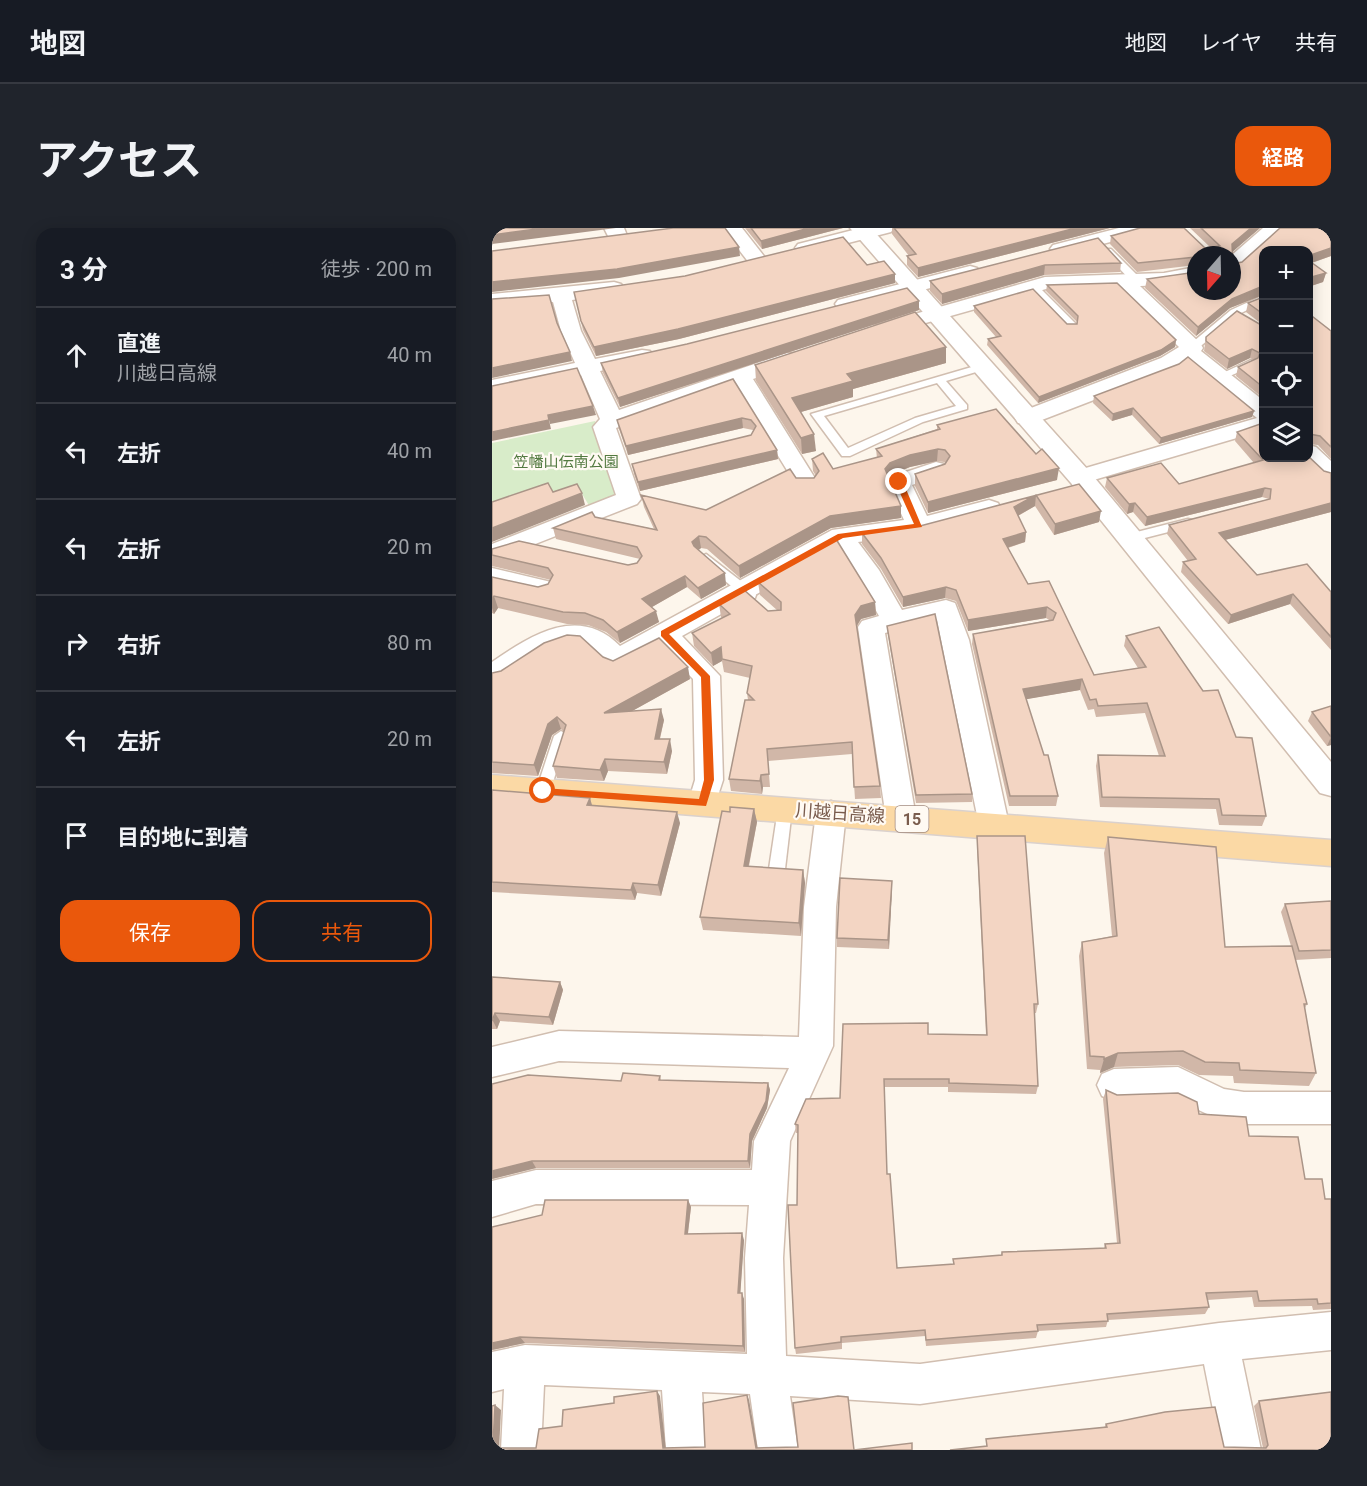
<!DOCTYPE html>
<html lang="ja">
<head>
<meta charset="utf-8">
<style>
  :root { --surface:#171b24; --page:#20242c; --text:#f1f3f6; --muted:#9ea1a6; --line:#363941; --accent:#ea580c }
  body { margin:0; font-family:Roboto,"Noto Sans JP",sans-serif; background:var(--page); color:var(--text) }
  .controls { position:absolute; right:18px; top:18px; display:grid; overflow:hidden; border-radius:12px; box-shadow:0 3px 15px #0003 }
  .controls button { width:54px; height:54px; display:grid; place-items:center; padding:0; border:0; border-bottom:2px solid var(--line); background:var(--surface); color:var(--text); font:30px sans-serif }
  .compass { position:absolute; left:695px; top:18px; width:54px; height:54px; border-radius:50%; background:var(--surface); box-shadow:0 3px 15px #0003; rotate:200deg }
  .stop { position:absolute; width:18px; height:18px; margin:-14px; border:4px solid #ea580c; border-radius:50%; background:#fff }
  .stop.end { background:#ea580c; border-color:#fff; box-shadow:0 2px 6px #0008 }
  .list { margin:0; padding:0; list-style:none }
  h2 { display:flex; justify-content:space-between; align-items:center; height:78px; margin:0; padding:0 24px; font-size:26px }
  h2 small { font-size:20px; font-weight:400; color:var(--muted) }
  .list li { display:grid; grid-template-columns:39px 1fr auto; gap:18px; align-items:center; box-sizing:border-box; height:96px; padding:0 24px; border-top:2px solid var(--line) }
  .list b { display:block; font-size:22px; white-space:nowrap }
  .list p { margin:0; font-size:20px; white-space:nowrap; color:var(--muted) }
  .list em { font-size:20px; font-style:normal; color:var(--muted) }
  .actions { display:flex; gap:12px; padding:18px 24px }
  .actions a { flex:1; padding:14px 0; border:2px solid var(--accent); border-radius:18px; text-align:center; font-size:21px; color:var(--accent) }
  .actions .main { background:var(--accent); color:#fff }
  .icon { flex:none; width:33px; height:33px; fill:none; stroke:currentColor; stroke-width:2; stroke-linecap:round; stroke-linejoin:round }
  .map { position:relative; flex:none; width:839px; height:1222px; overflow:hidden; border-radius:18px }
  header { display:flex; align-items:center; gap:36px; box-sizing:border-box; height:84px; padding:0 30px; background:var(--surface); border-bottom:2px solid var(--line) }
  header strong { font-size:28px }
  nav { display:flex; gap:33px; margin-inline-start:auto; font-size:21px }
  .intro { display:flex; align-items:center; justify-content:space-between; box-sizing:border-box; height:144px; padding:0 36px }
  h1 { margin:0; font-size:42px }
  .button { padding:15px 27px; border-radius:18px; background:var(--accent); color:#fff; font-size:21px; font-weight:700 }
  main { display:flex; gap:36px; padding:0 36px }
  aside { flex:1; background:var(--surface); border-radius:18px; box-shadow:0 3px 15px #0003 }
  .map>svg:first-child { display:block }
</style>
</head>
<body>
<header>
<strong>地図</strong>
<nav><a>地図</a><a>レイヤ</a><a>共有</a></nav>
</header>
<div class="intro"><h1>アクセス</h1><a class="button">経路</a></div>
<main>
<aside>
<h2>3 分<small>徒歩 · 200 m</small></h2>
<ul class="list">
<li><svg class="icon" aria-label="ahead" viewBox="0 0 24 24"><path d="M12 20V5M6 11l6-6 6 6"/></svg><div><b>直進</b><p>川越日高線</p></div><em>40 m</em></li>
<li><svg class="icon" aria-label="left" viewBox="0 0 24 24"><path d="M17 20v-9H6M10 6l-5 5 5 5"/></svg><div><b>左折</b></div><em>40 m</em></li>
<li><svg class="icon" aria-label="left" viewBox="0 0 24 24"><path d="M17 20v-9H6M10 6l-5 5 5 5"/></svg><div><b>左折</b></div><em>20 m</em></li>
<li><svg class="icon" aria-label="right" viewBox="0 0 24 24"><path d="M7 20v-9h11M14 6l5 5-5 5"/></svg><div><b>右折</b></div><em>80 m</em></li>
<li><svg class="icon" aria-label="left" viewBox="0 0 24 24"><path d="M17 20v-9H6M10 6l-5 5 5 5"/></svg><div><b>左折</b></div><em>20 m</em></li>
<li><svg class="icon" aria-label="arrive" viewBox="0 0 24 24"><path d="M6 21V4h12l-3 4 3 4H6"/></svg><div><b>目的地に到着</b></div></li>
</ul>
<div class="actions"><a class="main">保存</a><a>共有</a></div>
</aside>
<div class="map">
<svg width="839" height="1222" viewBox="0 0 839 1222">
  <rect width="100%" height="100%" fill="#fdf6ec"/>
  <path fill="#d8ecc9" d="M103,193L130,270L99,281L89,264L0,283V215Z"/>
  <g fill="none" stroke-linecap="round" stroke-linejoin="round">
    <g stroke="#d1beb0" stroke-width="3">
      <g id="service">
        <path d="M613,21H619L647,49V53H639L613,25Z"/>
        <path d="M537,57H545L584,96V100H576L537,61Z"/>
        <path d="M772,67V74L747,86L704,122H696V118L739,82Z"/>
        <path d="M759,132L764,135L763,137L731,151L722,149Z"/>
        <path d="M490,136L494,137V141L454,153L475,177V181L431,194L358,228H350L319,186ZM445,155L464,178L423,190L356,220L332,188Z"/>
        <path d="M696,291L700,292V298L637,314L631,310L633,307Z"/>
        <path d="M214,326L263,364L264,367L263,370H253L210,333L208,330Z"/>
        <path d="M69,503L76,508L58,563L51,569L44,563L62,508Z"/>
        <path d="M293,575L298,577L300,581L293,641L290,645H280L277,641L286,581L288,577Z"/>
      </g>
    </g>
    <g stroke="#d1beb0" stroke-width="3">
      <g id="minor">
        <path d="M112,0H132L136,10L133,14H119Z"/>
        <path d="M230,0H250L275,32L272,36H258Z"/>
        <path d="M369,0H402L399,4L313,26L303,20L306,16Z"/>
        <path d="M627,0H660L657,4L568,27L558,21L561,17Z"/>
        <path d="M771,0H792L747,41L740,43V27Z"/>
        <path d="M478,38L485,40L488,44L485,48L353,82L346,80L343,76L346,72Z"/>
        <path d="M704,39V51L672,57L648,58L708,115L711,120L709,123L772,173V202L588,256L580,254L576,249L580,244L765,190L695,133L685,140L542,195H526L523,190L526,185L669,130L687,119L625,59L554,61L391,107L384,105L381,101L384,97L553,49L672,45Z"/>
        <path d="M122,54L129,56L132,60L129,64L80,72L89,103L103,131L150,122L158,123L161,128L158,133L108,143L127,182L295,125H311L314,130L311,135L261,151L326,255L322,260L314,262L306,260L243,158L124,200L149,271L145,276L0,333V316L124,267L101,199L108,191L89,147L0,166V152L83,135L69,103L61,74L0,78V66Z"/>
        <path d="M816,217L824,219L839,233V253L831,251L808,230H816Z"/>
        <path d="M444,234L452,236L456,241L452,246L420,257L435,288L497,272L506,275L509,280L506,285L427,306L366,314L387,342L410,382L454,372L463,375L477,412L517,597L513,605L502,609L491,605L487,597L445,392L393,405L424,590L419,598L409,602L399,598L394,590L366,399L370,393L387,388L367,352L345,321L190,408L228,448L231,552L221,583L211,586L201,583L196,575L203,552L201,451L170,419L125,442L116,439L92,417C54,412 33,447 0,457V434C39,407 87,376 128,418L340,302L412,292L395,254L399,249Z"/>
        <path d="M0,340L59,354L63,360L59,366L50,369L0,358Z"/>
        <path d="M339,573L349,577L354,585L344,679L341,818L298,913L291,1030L294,1128L428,1136L727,1095L839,1084V1122L750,1131L769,1222H729L712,1136L428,1176L298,1168L306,1222H266L258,1166L210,1164L214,1222H174L170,1162L52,1157L49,1222H9L12,1161L0,1164V1124L33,1117L255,1126L253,1030L257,977L44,976L0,989V953L44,942H260L262,913L297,840L67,833L0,849V819L67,803L307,809L312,679L324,585L329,577Z"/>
        <path d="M686,839L732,861L752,864H839V896H752L728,892L683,871L622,873L610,868L605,857L610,846L622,841Z"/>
      </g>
    </g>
    <g stroke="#d1beb0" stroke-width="3">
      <path id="tertiary" d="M358,0H379L597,243L839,534V568L828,565L579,255Z"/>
    </g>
    <g stroke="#dad1cd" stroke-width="3">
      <path id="primary" d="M0,547L839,612V638L0,571Z"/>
    </g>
    <use href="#service" fill="#fff" fill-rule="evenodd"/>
    <use href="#minor" fill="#fff" fill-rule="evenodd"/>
    <use href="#tertiary" fill="#fff" fill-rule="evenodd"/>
    <use href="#primary" fill="#fbd9a5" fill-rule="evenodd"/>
  </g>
  <g fill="#d1b7a8">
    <path d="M253,0H351L270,21Z"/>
    <path d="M400,0H618L426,49L415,37V28H417L400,6Z"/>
    <path d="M648,0H692L713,20L718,19L698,0H768L740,24L741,36L750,34L788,0H839V28L820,35L834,45L831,54L816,59V22H771V67L738,80L704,108L653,60L655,51L704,44V63H740V27H704V37L645,44L618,16L619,8Z"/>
    <path d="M606,10L629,35L628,44L552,47L450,76L438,63V53Z"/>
    <path d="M375,37L403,46V55L187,111L104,128L91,102L82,64Z"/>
    <path d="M555,57L684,112L683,119L668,128L546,175L495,117L496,111L504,109L482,84V78L575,96H585V94L554,63Z"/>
    <path d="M771,69V97L754,84L756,75Z"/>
    <path d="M427,73V82L128,179L111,145L109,135Z"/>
    <path d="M816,85L839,103V231L826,217L817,216Z"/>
    <path d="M771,98V170L744,148L746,139L762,132L758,130L735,141L712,123L714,109Z"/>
    <path d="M454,119V135L361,161V169L309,184L324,223L310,226L264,153L263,137Z"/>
    <path d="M241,151L285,222L286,231L148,263L142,246L140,236L259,207L261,203V202L251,200L136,227L127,201L125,192Z"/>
    <path d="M602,168L762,183L760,189L667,216L640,187L620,193L601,175Z"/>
    <path d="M445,197L565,252L436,285L423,258V246L453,236L454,235L452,234L445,233L418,239L398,247L396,249L409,278V290L339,300L248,350L215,321L209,320L206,322L234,357L209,371L195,359L160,379L167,394L128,415L114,404L96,397L75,396L6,380L2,386L0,385V349L46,359L56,356L59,352L0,338V321L136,337L145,335L148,331L64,311L61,300L103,289L162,301L152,279L149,267L214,282L304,250H322L324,248L321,243L320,231L341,241L385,230L384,221L445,201Z"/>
    <path d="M745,204L832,243L839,245V284L733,312L765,347L839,364V422L798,376L736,396L689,344L691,334L696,333L675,306L677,297L777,271L770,269L653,298L641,284L635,286L613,259L615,250L687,256L762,235L743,213Z"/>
    <path d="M587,256L607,294L562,307L543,278L526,288L534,304L533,314L516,320L536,356L557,353L602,447L646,440L632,418L634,408L774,588L770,598L727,597L724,581L608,579L604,538L606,527L667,528L653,485L604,489L602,481L596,482L588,462L534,471L552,527L566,568L564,578H517L480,416L481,406L557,392L554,390L476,403L464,373L453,370L411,379L389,341L370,316V305L428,298Z"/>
    <path d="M266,354L383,374L384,387L369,391L365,398L388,558L389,570L363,571L360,526L276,533L278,559H271L270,566L239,563L237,551L256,472L255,465L258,450L232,444L230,433L221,438L202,418L200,405L230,390L229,389L227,376L276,383H286L268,367Z"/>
    <path d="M395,398L480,566V574L424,575L396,407Z"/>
    <path d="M111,429L121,433L198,451L140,483L172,492L168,511L180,523L175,546L116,543L112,553L65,550L61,538L72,504L69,501L60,507L46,548L0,545V445Z"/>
    <path d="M839,478V517L835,518L816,493L820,484Z"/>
    <path d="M0,562L98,570L100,578L188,595L169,668L145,665L143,672L0,664Z"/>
    <path d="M262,581L265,594L257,638L311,642L313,655L309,708L211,702L208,689L238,584Z"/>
    <path d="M485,608L546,776L544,785H542L546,858L544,866L456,864V859H392L395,946L405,1040L461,1036V1031L509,1027L510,1024L612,1020L613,1016L625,1015L611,871L614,862L625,867L707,886L757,908L813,951L833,971H839V1081L821,1082L820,1078L762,1079L760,1069L715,1072L717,1079L713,1086L616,1092L614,1099L546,1103L544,1110L434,1118L433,1108L350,1115V1121L304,1126L303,1120L306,905H304L303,896L348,870L436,806L494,807L485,618Z"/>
    <path d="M616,609L733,719L799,718L789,684L793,676L839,673V730L803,732L815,776L813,780L824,845L817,858L742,855L741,848L707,847L686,837L622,839L608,845V842L595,841L587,728L590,714L620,708L612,625Z"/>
    <path d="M400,653L397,721L345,719V710Z"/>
    <path d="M0,749L68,754L71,762L61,797L8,793L5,801H0Z"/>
    <path d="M168,848L169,852L276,855L278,862L275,880L260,913L258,940H44L0,951L129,853Z"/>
    <path d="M196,972L199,979L196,1006L252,1012L248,1065L252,1071L253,1124L33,1115L0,1122Z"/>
    <path d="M767,1173L839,1222L494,1218V1211L612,1200L614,1196L732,1219L771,1220L762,1178Z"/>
  </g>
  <g fill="#aa9588">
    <path d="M52,0H124L0,16V7Z"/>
    <path d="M317,0H351L270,21L269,13Z"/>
    <path d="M584,0H618L426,49V40Z"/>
    <path d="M759,0H768L739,25L740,16Z"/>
    <path d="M247,19L248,28L127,50L0,64V54Z"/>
    <path d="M839,20V28L816,36V28Z"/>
    <path d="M553,37L552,47L450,76V66Z"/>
    <path d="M834,45L831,54L816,59V50Z"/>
    <path d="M403,46V55L187,111L104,128L102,119Z"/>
    <path d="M771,58V67L738,80L704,108L706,99L740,71Z"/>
    <path d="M427,73V82L128,179L126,170Z"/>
    <path d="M684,112L683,119L668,128L546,175L547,169Z"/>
    <path d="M454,119V135L361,161V169L302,186L300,170L355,146Z"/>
    <path d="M760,121L758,130L735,141L737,131Z"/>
    <path d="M78,124L80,133L0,150V140Z"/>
    <path d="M101,178L104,187L58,196L56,187Z"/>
    <path d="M641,180L640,187L620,193L621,186Z"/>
    <path d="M762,183L760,189L667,216L669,210Z"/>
    <path d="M250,190L251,200L136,227L134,218Z"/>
    <path d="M57,192L59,201L0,213V204Z"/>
    <path d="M322,206L324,223L310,226L309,210Z"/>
    <path d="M446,221L445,233L418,239L398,247L393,253V241L398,235L418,227Z"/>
    <path d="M285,222L286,231L148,263L146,254Z"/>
    <path d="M567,240L565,252L436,285V274Z"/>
    <path d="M773,260L770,269L653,298L655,289Z"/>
    <path d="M90,265L93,277L0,314V300Z"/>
    <path d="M544,267L543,278L522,290V279Z"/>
    <path d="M643,275L641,284L635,286L637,276Z"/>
    <path d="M839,275V284L725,314L727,305Z"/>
    <path d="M409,278V290L339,300L248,350L247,338L338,288Z"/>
    <path d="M609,283L607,294L562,307L563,296Z"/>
    <path d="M534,304L533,314L511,321V311Z"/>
    <path d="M207,308L209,320L202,326L200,314Z"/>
    <path d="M233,345L234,357L209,371L206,360Z"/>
    <path d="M193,348L195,359L153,383L150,371Z"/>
    <path d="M454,359L453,370L411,379V369Z"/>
    <path d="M801,366L798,376L736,396L739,387Z"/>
    <path d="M2,368L6,380L2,386L0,380V371Z"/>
    <path d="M383,374L384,387L369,391L364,399L363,387L369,378Z"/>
    <path d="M555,379L554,390L476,403V392Z"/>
    <path d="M164,383L167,394L128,415L125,404Z"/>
    <path d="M229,419L230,433L221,438L219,425Z"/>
    <path d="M196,439L198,451L115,497L112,485Z"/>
    <path d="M590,451L588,462L530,472L531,461Z"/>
    <path d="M169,481L172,492L165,522L163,511Z"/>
    <path d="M65,489L69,501L60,507L46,548L42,537L56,496Z"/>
    <path d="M839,509V517L835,518Z"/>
    <path d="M178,511L180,523L175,546L172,534Z"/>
    <path d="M113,531L116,543L112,553L108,542Z"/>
    <path d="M269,547L271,559L270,566L268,553Z"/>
    <path d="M98,570L101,581L95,577Z"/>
    <path d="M262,581L265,594L254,651L252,638Z"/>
    <path d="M185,584L188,595L169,668L166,657Z"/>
    <path d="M311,642L313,655L309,708L307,695Z"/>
    <path d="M400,653V662L397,721L396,712Z"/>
    <path d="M141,655L145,665L143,672L139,662Z"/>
    <path d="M68,754L71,762L61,797L57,789Z"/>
    <path d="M3,785L8,793L5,801L1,793Z"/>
    <path d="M626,825L622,839L608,845L612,831Z"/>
    <path d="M276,855L278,862L275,880L260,913L258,940L256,933L258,906Z"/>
    <path d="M40,933L44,940L0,951V943Z"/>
    <path d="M196,972L199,979L195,1012L193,1006Z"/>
    <path d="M250,1005L252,1012L248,1071L246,1065Z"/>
    <path d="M250,1065L252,1071L253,1124L251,1118Z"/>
    <path d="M28,1109L33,1115L0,1122V1115Z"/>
    <path d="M165,1163L168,1168L174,1222L171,1220Z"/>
    <path d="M255,1167L257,1172L266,1222L264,1220Z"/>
    <path d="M3,1177L9,1182L7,1222L1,1217Z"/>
  </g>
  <g fill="#f3d5c3" stroke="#aa9588" stroke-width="1.5">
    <path d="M0,0H52L0,7Z"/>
    <path d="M181,0H233L247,19L125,41L0,54V23Z"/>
    <path d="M259,0H317L269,13Z"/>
    <path d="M402,0H584L426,40L415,28L424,26Z"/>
    <path d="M648,0H692L713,20L728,18L709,0H759L740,16L741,36L750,34L788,0H839V20L816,28V22H771V58L740,71L706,99L655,51L704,44V63H740V27H704V29L646,35L619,8Z"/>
    <path d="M351,9L375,37L392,33L403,46L186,101L102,119L89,93L82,64L193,48Z"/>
    <path d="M606,10L629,35L553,37L450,66L438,53Z"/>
    <path d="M816,32L834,45L816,50Z"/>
    <path d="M625,55L684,112L669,122L547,169L496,111L509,108L482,78L541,61L575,96H585L586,88L555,57Z"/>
    <path d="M415,60L427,73L126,170L109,135L195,116Z"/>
    <path d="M57,67L65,95L78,124L0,140V71Z"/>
    <path d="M771,69V86L756,75Z"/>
    <path d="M745,83L771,98V159L746,139L766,130L768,125L760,121L737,131L714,113V109Z"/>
    <path d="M423,84L454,119L355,146L361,153L300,170L322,206L309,210L263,137Z"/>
    <path d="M816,85L839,103V219L828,208L817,206L816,218Z"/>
    <path d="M696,129L762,183L669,210L641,180L621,186L602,168L687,136Z"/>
    <path d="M85,140L101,178L56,187L57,192L0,204V158Z"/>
    <path d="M241,151L285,222L146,254L140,236L259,207L264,198L259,192L250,190L134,218L125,192Z"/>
    <path d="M504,181L544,226L550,221L567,240L436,274L423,246L453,236L458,228L453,222L446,221L418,227L398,235L393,241L409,278L338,288L247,338L214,309L207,308L200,314L202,318L233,345L206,360L193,348L150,371L164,383L125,404L111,392L93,385L71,384L2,368L0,371V349L46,359L56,356L61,347L56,340L0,327V321L27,313L136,337L145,335L150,328L145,319L61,300L100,284L103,289L165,302L149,267L214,282L298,241L304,250H322L327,243L320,231L331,225L341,241L390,228L384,221L448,201L445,197Z"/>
    <path d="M771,195V230H816V228L832,243L839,245V275L727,305L765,347L815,336L839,364V409L801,366L739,387L691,334L704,331L677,297L778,271L779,261L773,260L655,289L643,275L637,276L615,250L669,235L687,256L771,232L745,204Z"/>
    <path d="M56,255L61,264L85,256L90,265L0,300V274Z"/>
    <path d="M587,256L609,283L563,296L544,267L522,279L534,304L511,311L536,356L557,353L602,447L654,439L634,408L667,399L711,463L726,462L744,509L760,510L774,588L730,587L727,571L610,569L606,527L673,528L655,475L606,478L604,471L598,472L590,451L531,461L552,527H556L566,568H518L481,406L561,392L564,385L555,379L476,392L464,362L454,359L411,369L389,330L370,305L428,298Z"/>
    <path d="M344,311L383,374L369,378L363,387L388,558L362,559L360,514L275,521L277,546L269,547L268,553L237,551L253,472H262L255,465L260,438L230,431L229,419L219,425L200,405L238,386L227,376L252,362L276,383L289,382V374L266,354Z"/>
    <path d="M443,386L480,566L424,567L395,398Z"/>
    <path d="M75,407L88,408L111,429L121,433L167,410L196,439L112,485L169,481L163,511H178L172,534L113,531L108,542L61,538L74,497L65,489L56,496L42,537L0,534V445L9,443L52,415Z"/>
    <path d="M839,478V509L820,484Z"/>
    <path d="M0,562L98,570L95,577L185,584L166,657L141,655L139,662L0,654Z"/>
    <path d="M238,579L262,581L252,638L311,642L307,695L208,689L230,583L238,584Z"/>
    <path d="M485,608H533L546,776H542L546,858L457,855V851H392L395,946H398L405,1040L462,1036L461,1031L510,1027V1024L614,1020L613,1016L628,1015L614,862L625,867L686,865L705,874L707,886L754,889L757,908L806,909L813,951H830L833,971H839V1075L826,1076L825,1071L767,1073L765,1063L714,1065L717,1079L615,1086L616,1093L545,1097L546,1103L434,1112L433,1102L349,1109V1114L303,1120L296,977H305L306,897L303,896L314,871L348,870L351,796L436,795V806L495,807Z"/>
    <path d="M616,609L724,619L733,719L800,718L815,776H812L824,845L748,842L747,835L713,834L691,823L626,825L612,831V829L598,828L590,714L625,708Z"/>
    <path d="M348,650L400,653L396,712L345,710Z"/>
    <path d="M839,673V722L807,723L793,676Z"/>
    <path d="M0,749L68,754L57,789L3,785L0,793Z"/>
    <path d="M131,845L168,848L167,852L276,855L274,873L258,906L256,933H40L0,943V856L36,847L129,853Z"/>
    <path d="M53,972H196L193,1006L250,1005L246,1065H250L251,1118L28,1109L0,1115V999L50,987Z"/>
    <path d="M165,1163L171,1220L213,1219L211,1175L255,1167L264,1220L306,1219L301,1175L346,1168L356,1169L362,1222L420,1215V1222H0V1178L3,1177L1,1217L4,1220H44L47,1201L70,1198L71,1182L122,1175V1169Z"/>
    <path d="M839,1164V1222H458L495,1218L494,1211L615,1199L614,1196L673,1184L723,1179L732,1219L774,1220L776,1217L767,1173Z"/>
  </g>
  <path fill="#ea580c" d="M407,251L411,254L430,299L351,310L177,406L218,448L222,552L214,578L48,566L47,563L51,560L207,571L212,552L209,449L169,408V403L346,306L422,296L403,254Z"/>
  <g text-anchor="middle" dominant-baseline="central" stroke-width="4.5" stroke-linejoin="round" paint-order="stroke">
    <g font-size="15" fill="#537a41" stroke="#fffaf3">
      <text x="74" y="234">笠幡山伝南公園</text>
    </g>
    <rect fill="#fffaf3" stroke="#a28b7f" stroke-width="1.5" x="403.5" y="578" width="33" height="26" rx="4.5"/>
    <g font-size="16" font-weight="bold" fill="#7a5c4d">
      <text x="420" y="591">15</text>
    </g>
    <g font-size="18" fill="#7a5c4d" stroke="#fffaf3">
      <text transform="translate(348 585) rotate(4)">川越日高線</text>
    </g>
  </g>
</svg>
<div class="controls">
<button>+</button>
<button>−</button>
<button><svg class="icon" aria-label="locate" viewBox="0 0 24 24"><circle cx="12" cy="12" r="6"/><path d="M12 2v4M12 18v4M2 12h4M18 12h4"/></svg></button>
<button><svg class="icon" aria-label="layers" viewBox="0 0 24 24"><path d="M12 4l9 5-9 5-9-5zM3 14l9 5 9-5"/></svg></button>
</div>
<svg class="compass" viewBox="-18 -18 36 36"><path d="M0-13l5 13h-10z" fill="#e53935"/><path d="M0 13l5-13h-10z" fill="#9ea1a6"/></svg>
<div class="stop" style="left:51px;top:563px"></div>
<div class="stop end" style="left:407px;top:254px"></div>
</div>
</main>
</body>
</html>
